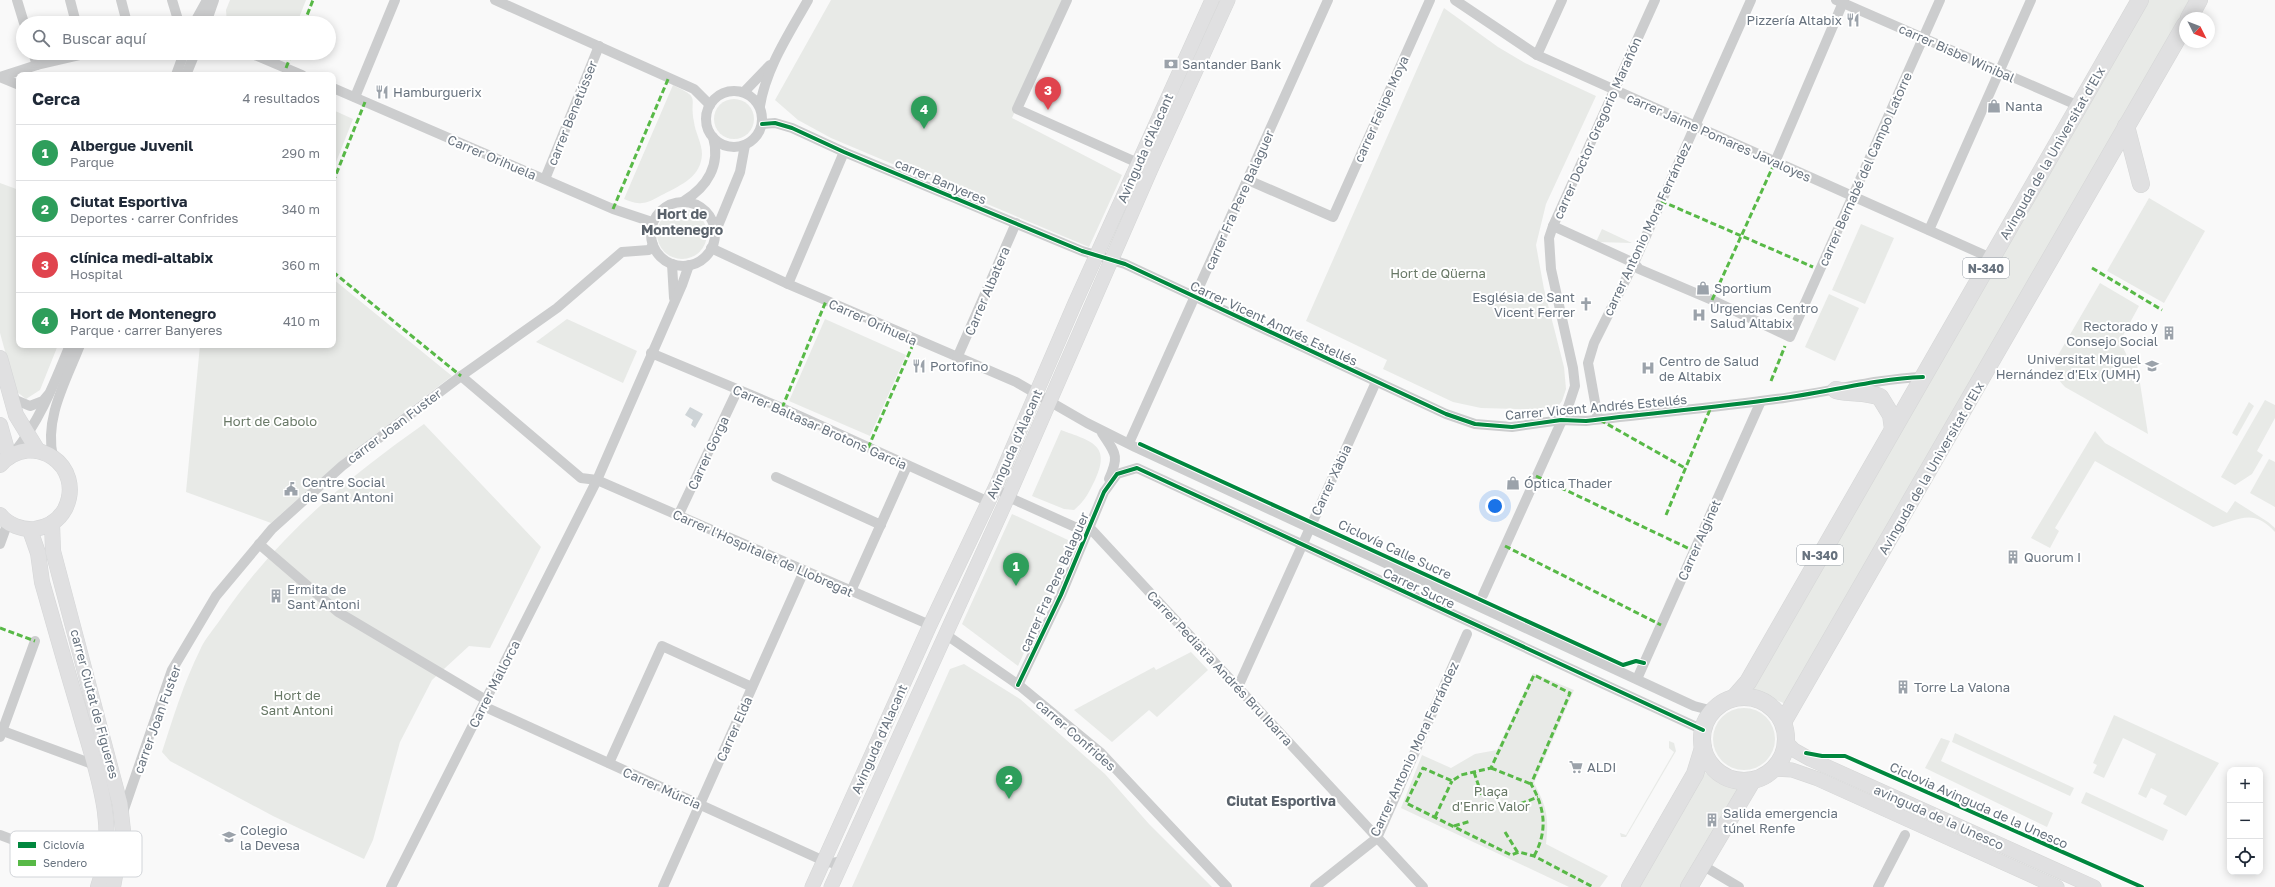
<!DOCTYPE html>
<html lang="es">
<head>
<meta charset="utf-8">
<style>
  :root { --surface:#fff; --page:#f2f2f3; --text:#1f2937; --muted:#747a83; --line:#e0e1e3; --accent:#7c3aed }
  body { margin:0; font-family:"Golos Text",sans-serif; background:var(--page); color:var(--text) }
  .controls { position:absolute; right:12px; bottom:12px; display:grid; overflow:hidden; border-radius:8px; box-shadow:0 2px 10px #0003 }
  .controls button { width:36px; height:36px; display:grid; place-items:center; padding:0; border:0; border-bottom:1px solid var(--line); background:var(--surface); color:var(--text); font:20px sans-serif }
  .compass { position:absolute; left:2179px; top:12px; width:36px; height:36px; border-radius:50%; background:var(--surface); box-shadow:0 2px 10px #0003; rotate:132deg }
  .you { position:absolute; left:1495px; top:506px; width:14px; height:14px; margin:-10px; border:3px solid #fff; border-radius:50%; background:#1a73e8; box-shadow:0 0 0 6px #1a73e833 }
  .badge { display:grid; place-items:center; width:26px; height:26px; border-radius:50%; background:var(--accent); color:#fff; font-size:13px; font-weight:700 }
  .pin { position:absolute; translate:-50% -33px; filter:drop-shadow(0 1px 2px #0008) }
  .pin::after { content:''; position:absolute; top:21px; width:14px; height:12px; background:inherit; clip-path:polygon(0 0,100% 0,50% 100%) }
  .list { margin:0; padding:0; list-style:none }
  h2 { display:flex; justify-content:space-between; align-items:center; height:52px; margin:0; padding:0 16px; font-size:17px }
  h2 small { font-size:13px; font-weight:400; color:var(--muted) }
  .list li { display:grid; grid-template-columns:26px 1fr auto; gap:12px; align-items:center; box-sizing:border-box; height:56px; padding:0 16px; border-top:1px solid var(--line) }
  .list b { display:block; font-size:15px; white-space:nowrap }
  .list p { margin:0; font-size:13px; white-space:nowrap; color:var(--muted) }
  .list em { font-size:13px; font-style:normal; color:var(--muted) }
  .icon { flex:none; width:22px; height:22px; fill:none; stroke:currentColor; stroke-width:2; stroke-linecap:round; stroke-linejoin:round }
  .map { position:relative; flex:none; width:2275px; height:887px; overflow:hidden }
  .search { position:absolute; background:var(--surface); box-shadow:0 2px 10px #0003; left:16px; top:16px; width:320px; height:44px; display:flex; align-items:center; gap:10px; box-sizing:border-box; padding:0 14px; border-radius:22px; color:var(--muted); font-size:15px }
  .panel { position:absolute; background:var(--surface); box-shadow:0 2px 10px #0003; left:16px; top:72px; width:320px; height:276px; border-radius:8px }
  .map>svg:first-child { display:block }
</style>
</head>
<body>
<div class="map">
<svg width="2275" height="887" viewBox="0 0 2275 887">
  <rect width="100%" height="100%" fill="#f9f9f9"/>
  <g fill="#e8eae7">
    <path d="M230,0H306L297,23H227L226,10Z"/>
    <path d="M831,0H1064L1012,118L1122,175L1089,247L831,138L798,120L775,100Z"/>
    <path d="M2146,0H2194L1793,707L1752,690Z"/>
    <path d="M1444,8L1498,47L1525,63L1596,96L1546,204L1536,245L1544,289L1564,367L1566,389L1562,401L1555,410L1481,408L1453,402L1383,369L1387,360L1306,321Z"/>
    <path d="M673,85C702,99 689,96 694,122C695,132 702,143 702,154C701,177 681,185 664,194C657,197 649,203 642,203C635,204 630,201 624,199Z"/>
    <circle cx="734" cy="119" r="20"/>
    <path d="M333,110L353,119L333,170Z"/>
    <path d="M0,183L19,190V345H58L40,390L26,399L16,391L0,333Z"/>
    <path d="M2149,198L2205,231L2164,303L2107,271Z"/>
    <circle cx="682" cy="234" r="25"/>
    <path d="M1861,224L1894,238L1865,304L1832,290Z"/>
    <path d="M1602,229L1632,243L1596,242Z"/>
    <path d="M333,279L452,376L343,459L271,523L186,492L200,345H333Z"/>
    <path d="M2100,283L2139,306L2120,341L2127,356L2137,364L2148,434L2065,387C2055,376 2053,371 2057,357Z"/>
    <path d="M1829,294L1859,308L1835,361L1805,347Z"/>
    <path d="M567,319L637,351L623,383L536,342Z"/>
    <path d="M825,319L906,355L870,436L789,401Z"/>
    <path d="M2265,400L2275,405V418L2257,451L2263,455L2252,474L2235,485L2221,477Z"/>
    <path d="M2249,402L2254,406L2237,436L2232,433Z"/>
    <path d="M424,424L541,547L490,648L469,646L432,680L400,742L373,840L364,859L273,816L170,761L162,752C173,718 184,682 200,650C205,638 215,628 222,617C274,540 348,477 424,424Z"/>
    <path d="M1061,430C1090,441 1112,444 1095,480C1089,492 1085,501 1074,510L1064,509L1032,496Z"/>
    <path d="M2095,431L2105,443L2227,513L2235,501L2268,522L2275,528V532C2254,508 2239,519 2213,527L2095,461L2055,528L2059,531L2050,548L2031,538Z"/>
    <path d="M2269,459L2275,462V507L2250,493Z"/>
    <path d="M1012,514L1068,540L1071,549L1018,666L962,624Z"/>
    <path d="M1191,652L1208,670L1157,717L1149,710L1112,742L1074,710L1154,667L1156,670Z"/>
    <path d="M964,664L1020,699L1105,774L1149,824L1212,887H852L950,669Z"/>
    <path d="M1533,673L1574,690L1534,783C1547,807 1549,818 1546,844L1608,876L1600,887H1569L1401,808L1422,755L1451,768L1475,754L1497,750Z"/>
    <circle cx="1744" cy="739" r="31"/>
    <path d="M2114,715L2219,763L2186,816L2163,804L2167,796L2151,788L2146,798L2138,794L2156,754L2123,738L2104,778L2093,773L2097,765L2093,763Z"/>
    <path d="M1955,733L2074,788L2070,796L1952,742Z"/>
    <path d="M1941,738L1950,741L1941,761L2053,813L2047,827L1925,768Z"/>
    <path d="M1669,741L1674,743L1676,751L1626,837H1621L1620,833L1626,835L1674,752L1669,748Z"/>
    <path d="M1701,769L1718,783L1738,789L1682,887H1634Z"/>
    <path d="M2086,792L2168,830L2163,841L2081,803Z"/>
  </g>
  <path fill="#ced4d7" d="M690,407L703,414L695,428L691,425L693,420L685,415Z"/>
  <g fill="none" stroke-linecap="round" stroke-linejoin="round">
    <g stroke="#d5d6d6" stroke-width="15">
      <g id="secondary">
        <path d="M1787,743L1794,750L1810,759L2094,887"/>
        <path d="M1774,769L1792,770L1818,779L2057,887"/>
        <path d="M812,887L930,625L997,484L1075,303L1212,0"/>
        <path d="M831,887L1008,497L1151,169L1228,0"/>
      </g>
    </g>
    <g stroke="#d5d6d7" stroke-width="16">
      <g id="primary">
        <path d="M0,358L16,415L38,451"/>
        <path d="M0,425L9,457"/>
        <path d="M0,465C33,429 86,466 65,509C59,520 48,527 35,529C22,530 8,525 0,515"/>
        <path d="M52,523L53,551L120,804L123,831L113,887"/>
        <path d="M30,530L38,553L42,582C54,624 66,667 79,710C95,768 120,827 98,887"/>
      </g>
    </g>
    <g stroke="#d5d6d6" stroke-width="18">
      <g id="highway">
        <path d="M2189,18L2199,0"/>
        <path d="M2126,126L2141,184"/>
        <path d="M1836,390C1851,394 1865,391 1880,397L1891,415L1893,429"/>
        <circle cx="1744" cy="739" r="42"/>
        <path d="M1734,698L1748,682L2140,0"/>
        <path d="M1783,722L2185,25"/>
        <path d="M1630,887L1695,774L1703,748"/>
        <path d="M1689,887L1752,781"/>
      </g>
    </g>
    <g stroke="#cccdce" stroke-width="10">
      <path d="M17,0L24,23"/>
      <path d="M70,0L76,23"/>
      <path d="M121,0L127,23"/>
      <path d="M172,0L179,23"/>
      <path d="M495,0L694,89L710,105"/>
      <path d="M1067,0L1017,109L1138,163"/>
      <path d="M1455,0L1537,55L1991,258"/>
      <path d="M1836,0L2079,106"/>
      <path d="M196,20L207,0"/>
      <path d="M206,23L214,0"/>
      <path d="M33,53L37,65"/>
      <path d="M250,53L302,75"/>
      <path d="M1537,55L1562,0"/>
      <path d="M176,75L184,53"/>
      <path d="M186,75L195,53"/>
      <path d="M0,77L37,65L89,53"/>
      <path d="M0,77L19,85"/>
      <path d="M333,88L613,209L652,222"/>
      <circle cx="734" cy="119" r="28"/>
      <path d="M744,92L770,65"/>
      <path d="M355,97L395,0"/>
      <path d="M760,106C766,68 789,34 808,0"/>
      <path d="M762,124L775,123L792,128L844,152L1082,251L1125,264L1446,414L1475,424L1512,427L1561,420L1586,421C1650,413 1713,408 1776,399C1825,393 1873,379 1923,377"/>
      <path d="M1775,162L1844,0"/>
      <path d="M545,179L599,46"/>
      <path d="M1248,180L1333,217L1430,0"/>
      <path d="M684,201C707,187 721,165 713,137"/>
      <circle cx="683" cy="234" r="32"/>
      <path d="M1553,226L1634,263L1639,269L1712,300L1790,337L1940,0"/>
      <path d="M1929,230L2031,0"/>
      <path d="M715,233L740,172L745,145"/>
      <path d="M711,248L788,284L1016,382L1087,423L1135,447L1694,706L1713,711"/>
      <path d="M672,264L674,298"/>
      <path d="M788,284L844,152"/>
      <path d="M651,353L782,408L989,502"/>
      <path d="M957,358L1016,223"/>
      <path d="M461,376L581,478L597,480L930,625"/>
      <path d="M11,398L30,406L43,401L48,395"/>
      <path d="M1598,419L1588,363L1594,343L1634,263L1751,0"/>
      <path d="M1102,433C1115,453 1120,455 1109,479"/>
      <path d="M1129,443L1328,0"/>
      <path d="M13,454C40,421 54,384 70,345"/>
      <path d="M53,457C44,418 66,381 80,345"/>
      <path d="M776,477L881,525"/>
      <path d="M1004,493L1015,500L1075,527H1089L1423,887"/>
      <path d="M678,516L737,391"/>
      <path d="M0,544L8,522"/>
      <path d="M259,544L338,612L486,700"/>
      <path d="M851,591L907,466"/>
      <path d="M1483,595L1568,407L1575,386L1573,368L1551,269L1549,238L1553,226L1655,0"/>
      <path d="M945,634L1020,686L1100,752L1227,887"/>
      <path d="M1637,679L1761,401"/>
      <path d="M1018,685L1061,595L1104,492L1117,474L1137,468L1703,730"/>
      <path d="M1238,687L1376,382"/>
      <path d="M483,706L824,861L832,863L843,861"/>
      <path d="M0,730L95,765"/>
      <path d="M0,737L35,641"/>
      <path d="M609,763L662,646L752,687"/>
      <path d="M122,815L172,670L216,596L272,529L342,466L461,376L557,308L622,252L649,250L653,245"/>
      <path d="M0,835L103,874"/>
      <path d="M1702,865L1739,887"/>
      <path d="M391,887L597,480L682,285L689,265"/>
      <path d="M663,887L804,571"/>
      <path d="M1315,887L1377,838L1467,634"/>
      <path d="M1878,887L1905,835"/>
    </g>
    <use href="#secondary" stroke="#e0e0e1" stroke-width="14"/>
    <use href="#primary" stroke="#e0e0e1" stroke-width="15"/>
    <use href="#highway" stroke="#e0e0e1" stroke-width="17"/>
    <g stroke="#58b947" stroke-width="3" stroke-dasharray="6 3" stroke-linecap="butt">
      <path d="M304,23L313,0"/>
      <path d="M286,68L292,53"/>
      <path d="M333,182L365,102"/>
      <path d="M1661,201L1813,267"/>
      <path d="M613,209L669,77"/>
      <path d="M2092,268L2162,310"/>
      <path d="M333,272L461,376"/>
      <path d="M1712,300L1775,162"/>
      <path d="M1771,381L1785,346"/>
      <path d="M782,408L826,301"/>
      <path d="M1600,420L1685,468"/>
      <path d="M868,448L915,340"/>
      <path d="M1536,476L1694,551"/>
      <path d="M1666,515L1711,407"/>
      <path d="M1505,546L1661,625"/>
      <path d="M0,628L35,641"/>
      <path d="M1491,768L1531,784"/>
      <path d="M1474,772L1482,796"/>
      <path d="M1512,807L1538,797"/>
      <path d="M1435,817L1452,781"/>
      <path d="M1454,826L1471,821"/>
      <path d="M1505,832L1518,853"/>
      <path d="M1534,856C1548,831 1545,808 1531,784L1570,693L1534,675L1491,768L1461,775L1452,781L1423,768L1406,803L1511,855L1519,852L1534,856L1593,887"/>
    </g>
    <g stroke="#fff" stroke-width="6">
      <g id="cycleway">
        <path d="M762,124L775,123L792,128L844,152L1082,251L1125,264L1446,414L1475,424L1512,427L1561,420L1586,421C1650,413 1713,408 1776,399C1825,393 1873,379 1923,377"/>
        <path d="M1140,444L1623,665L1636,661L1644,663"/>
        <path d="M1018,685L1061,595L1104,492L1117,474L1137,468L1703,730"/>
        <path d="M1806,753L1822,756H1845L2142,887"/>
      </g>
    </g>
    <use href="#cycleway" stroke="#00873e" stroke-width="4"/>
  </g>
  <defs>
    <g id="restaurant-bare" transform="scale(1.08)"><path d="M-5-6h1v4h1v-4h1v4h1v-4h1v5L-1.5 .5V6h-2V.5L-5-1ZM5-6V6H3V1.5H1.5Q1.5-4 5-6Z" fill="#9ba2aa" stroke="#fff" stroke-width="2.5" paint-order="stroke"/></g>
    <g id="bank-bare" transform="scale(1.08)"><path d="M-6-4H6V4H-6ZM0-2.3a2.3 2.3 0 1 0 0 4.6a2.3 2.3 0 1 0 0-4.6Z" fill="#9ba2aa" stroke="#fff" stroke-width="2.5" paint-order="stroke"/></g>
    <g id="shop-bare" transform="scale(1.08)"><path d="M-5-2.5h2.3a2.7 3.5 0 0 1 5.4 0H5L5.5 6h-11ZM-1.5-2.5h3a1.5 2.3 0 0 0-3 0Z" fill="#9ba2aa" stroke="#fff" stroke-width="2.5" paint-order="stroke"/></g>
    <g id="church-bare" transform="scale(1.08)"><path d="M-1.2-6h2.4v3.5h3.3v2.4h-3.3V6h-2.4V-.1h-3.3v-2.4h3.3Z" fill="#9ba2aa" stroke="#fff" stroke-width="2.5" paint-order="stroke"/></g>
    <g id="hospital-bare" transform="scale(1.08)"><path d="M-5-5h3v3.5h4V-5h3V5h-3V1.5h-4V5h-3Z" fill="#9ba2aa" stroke="#fff" stroke-width="2.5" paint-order="stroke"/></g>
    <g id="building-bare" transform="scale(1.08)"><path d="M-4-6H4V6H1V3H-1V6H-4ZM-2.5-4.3h1.7v1.8h-1.7ZM.8-4.3h1.7v1.8H.8ZM-2.5-1h1.7V.8h-1.7ZM.8-1h1.7V.8H.8Z" fill="#9ba2aa" stroke="#fff" stroke-width="2.5" paint-order="stroke"/></g>
    <g id="university-bare" transform="scale(1.08)"><path d="M0-5L7-2L0 1L-7-2ZM-4 1L0 2.5L4 1V4Q0 6-4 4Z" fill="#9ba2aa" stroke="#fff" stroke-width="2.5" paint-order="stroke"/></g>
    <g id="civic-bare" transform="scale(1.08)"><path d="M-.6-6.5H3V-4.5H.6V-3L4-1V1h2V6H-6V1h2V-1L-.6-3ZM-1.2 2.5V6h2.4V2.5Z" fill="#9ba2aa" stroke="#fff" stroke-width="2.5" paint-order="stroke"/></g>
    <g id="supermarket-bare" transform="scale(1.08)"><path d="M-6-5.5h2.5l.6 2H6L4.5 2H-2.5L-4.4-4H-6ZM-1.5 3.2a1.3 1.3 0 1 0 .1 0ZM3 3.2a1.3 1.3 0 1 0 .1 0Z" fill="#9ba2aa" stroke="#fff" stroke-width="2.5" paint-order="stroke"/></g>
    <g id="school-bare" transform="scale(1.08)"><path d="M0-5L7-2L0 1L-7-2ZM-4 1L0 2.5L4 1V4Q0 6-4 4Z" fill="#9ba2aa" stroke="#fff" stroke-width="2.5" paint-order="stroke"/></g>
  </defs>
  <g fill-rule="evenodd">
    <use href="#restaurant-bare" x="1853" y="20"/>
    <use href="#bank-bare" x="1171" y="64"/>
    <use href="#restaurant-bare" x="382" y="92"/>
    <use href="#shop-bare" x="1994" y="106"/>
    <use href="#shop-bare" x="1703" y="288"/>
    <use href="#church-bare" x="1586" y="304"/>
    <use href="#hospital-bare" x="1699" y="315"/>
    <use href="#building-bare" x="2169" y="333"/>
    <use href="#restaurant-bare" x="919" y="366"/>
    <use href="#university-bare" x="2152" y="366"/>
    <use href="#hospital-bare" x="1648" y="368"/>
    <use href="#shop-bare" x="1513" y="483"/>
    <use href="#civic-bare" x="291" y="489"/>
    <use href="#building-bare" x="2013" y="557"/>
    <use href="#building-bare" x="276" y="596"/>
    <use href="#building-bare" x="1903" y="687"/>
    <use href="#supermarket-bare" x="1576" y="767"/>
    <use href="#building-bare" x="1712" y="820"/>
    <use href="#school-bare" x="229" y="837"/>
  </g>
  <g text-anchor="middle" dominant-baseline="central" stroke-width="4" stroke-linejoin="round" paint-order="stroke">
    <g fill="#fff" stroke="#959da5" stroke-width="1">
      <rect x="1963" y="258" width="46" height="20" rx="3"/>
      <rect x="1797" y="545" width="46" height="20" rx="3"/>
    </g>
    <g font-size="12" font-weight="bold" fill="#68737f">
      <text x="1986" y="268">N-340</text>
      <text x="1820" y="555">N-340</text>
    </g>
    <g font-size="13" fill="#68737f" stroke="#fff" text-anchor="start">
      <text x="1842" y="20" text-anchor="end">Pizzería Altabix</text>
      <text x="1182" y="64">Santander Bank</text>
      <text x="393" y="92">Hamburguerix</text>
      <text x="2005" y="106">Nanta</text>
      <text x="1714" y="288">Sportium</text>
      <text x="1575" y="297" text-anchor="end">Església de Sant<tspan x="1575" dy="15">Vicent Ferrer</tspan></text>
      <text x="1710" y="308">Urgencias Centro<tspan x="1710" dy="15">Salud Altabix</tspan></text>
      <text x="2158" y="326" text-anchor="end">Rectorado y<tspan x="2158" dy="15">Consejo Social</tspan></text>
      <text x="2141" y="359" text-anchor="end">Universitat Miguel<tspan x="2141" dy="15">Hernández d'Elx (UMH)</tspan></text>
      <text x="1659" y="361">Centro de Salud<tspan x="1659" dy="15">de Altabix</tspan></text>
      <text x="930" y="366">Portofino</text>
      <text x="302" y="482">Centre Social<tspan x="302" dy="15">de Sant Antoni</tspan></text>
      <text x="1524" y="483">Óptica Thader</text>
      <text x="2024" y="557">Quorum I</text>
      <text x="287" y="589">Ermita de<tspan x="287" dy="15">Sant Antoni</tspan></text>
      <text x="1914" y="687">Torre La Valona</text>
      <text x="1587" y="767">ALDI</text>
      <text x="1723" y="813">Salida emergencia<tspan x="1723" dy="15">túnel Renfe</tspan></text>
      <text x="240" y="830">Colegio<tspan x="240" dy="15">la Devesa</tspan></text>
    </g>
    <g font-size="13" fill="#68737f" stroke="#fff">
      <text transform="translate(1957 53) rotate(24)">carrer Bisbe Winibal</text>
      <text transform="translate(1381 109) rotate(-66)">carrer Felipe Moya</text>
      <text transform="translate(572 113) rotate(-68)">carrer Benetússer</text>
      <text transform="translate(1597 128) rotate(-66)">carrer Doctor Gregorio Marañón</text>
      <text transform="translate(1719 137) rotate(24)">carrer Jaime Pomares Javaloyes</text>
      <text transform="translate(1145 148) rotate(-66)">Avinguda d'Alacant</text>
      <text transform="translate(2052 153) rotate(-60)">Avinguda de la Universitat d'Elx</text>
      <text transform="translate(492 157) rotate(23)">Carrer Orihuela</text>
      <text transform="translate(1865 169) rotate(-66)">carrer Bernabé del Campo Latorre</text>
      <text transform="translate(941 181) rotate(23)">carrer Banyeres</text>
      <text transform="translate(1239 200) rotate(-66)">carrer Fra Pere Balaguer</text>
      <text transform="translate(1647 229) rotate(-65)">carrer Antonio Mora Ferrández</text>
      <text transform="translate(987 291) rotate(-67)">Carrer Albatera</text>
      <text transform="translate(873 322) rotate(24)">Carrer Orihuela</text>
      <text transform="translate(1274 323) rotate(25)">Carrer Vicent Andrés Estellés</text>
      <text transform="translate(1596 407) rotate(-5)">Carrer Vicent Andrés Estellés</text>
      <text transform="translate(394 426) rotate(-37)">carrer Joan Fuster</text>
      <text transform="translate(820 427) rotate(24)">Carrer Baltasar Brotons Garcia</text>
      <text transform="translate(1014 444) rotate(-66)">Avinguda d'Alacant</text>
      <text transform="translate(708 453) rotate(-65)">Carrer Gorga</text>
      <text transform="translate(1931 468) rotate(-60)">Avinguda de la Universitat d'Elx</text>
      <text transform="translate(1331 480) rotate(-65)">Carrer Xàbia</text>
      <text transform="translate(1699 540) rotate(-66)">Carrer Alginet</text>
      <text transform="translate(1395 549) rotate(25)">Ciclovía Calle Sucre</text>
      <text transform="translate(763 553) rotate(24)">Carrer l'Hospitalet de Llobregat</text>
      <text transform="translate(1054 582) rotate(-66)">carrer Fra Pere Balaguer</text>
      <text transform="translate(1419 588) rotate(25)">Carrer Sucre</text>
      <text transform="translate(1220 668) rotate(47)">Carrer Pediatra Andrés Bru Ibarra</text>
      <text transform="translate(494 684) rotate(-63)">Carrer Mallorca</text>
      <text transform="translate(95 704) rotate(75)">carrer Ciutat de Figueres</text>
      <text transform="translate(157 719) rotate(-70)">carrer Joan Fuster</text>
      <text transform="translate(734 729) rotate(-66)">Carrer Elda</text>
      <text transform="translate(1076 735) rotate(41)">carrer Confrides</text>
      <text transform="translate(879 739) rotate(-66)">Avinguda d'Alacant</text>
      <text transform="translate(1414 749) rotate(-65)">Carrer Antonio Mora Ferrández</text>
      <text transform="translate(662 788) rotate(24)">Carrer Múrcia</text>
      <text transform="translate(1979 805) rotate(24)">Ciclovia Avinguda de la Unesco</text>
      <text transform="translate(1939 817) rotate(24)">avinguda de la Unesco</text>
    </g>
    <g font-size="13" fill="#687866" stroke="#fff">
      <text x="1438" y="273">Hort de Qüerna</text>
      <text x="270" y="421">Hort de Cabolo</text>
      <text x="297" y="695">Hort de<tspan x="297" dy="15">Sant Antoni</tspan></text>
      <text x="1491" y="791">Plaça<tspan x="1491" dy="15">d'Enric Valor</tspan></text>
    </g>
    <g font-size="14" font-weight="bold" fill="#5a626b" stroke="#fff">
      <text x="682" y="213">Hort de<tspan x="682" dy="16">Montenegro</tspan></text>
      <text x="1281" y="800">Ciutat Esportiva</text>
    </g>
  </g>
  <rect x="10" y="831" width="132" height="46" rx="6" fill="#fff" stroke="#d2d5d9" stroke-width="1"/>
  <rect x="18" y="842" width="18" height="6" fill="#00873e"/>
  <rect x="18" y="860" width="18" height="6" fill="#58b947"/>
  <g font-size="11" fill="#68737f">
    <text x="43" y="849">Ciclovía</text>
    <text x="43" y="867">Sendero</text>
  </g>
</svg>
<div class="controls">
<button>+</button>
<button>−</button>
<button><svg class="icon" aria-label="locate" viewBox="0 0 24 24"><circle cx="12" cy="12" r="6"/><path d="M12 2v4M12 18v4M2 12h4M18 12h4"/></svg></button>
</div>
<svg class="compass" viewBox="-18 -18 36 36"><path d="M0-13l5 13h-10z" fill="#e53935"/><path d="M0 13l5-13h-10z" fill="#747a83"/></svg>
<div class="you"></div>
<div class="pin badge" style="left:1016px;top:586px;background:#2e9e5b">1</div>
<div class="pin badge" style="left:1009px;top:799px;background:#2e9e5b">2</div>
<div class="pin badge" style="left:1048px;top:110px;background:#e0444e">3</div>
<div class="pin badge" style="left:924px;top:129px;background:#2e9e5b">4</div>
<div class="search"><svg class="icon" aria-label="search" viewBox="0 0 24 24"><circle cx="10" cy="10" r="6"/><path d="M15 15l6 6"/></svg>Buscar aquí</div>
<section class="panel">
<h2>Cerca<small>4 resultados</small></h2>
<ul class="list">
<li><span class="badge" style="background:#2e9e5b">1</span><div><b>Albergue Juvenil</b><p>Parque</p></div><em>290 m</em></li>
<li><span class="badge" style="background:#2e9e5b">2</span><div><b>Ciutat Esportiva</b><p>Deportes · carrer Confrides</p></div><em>340 m</em></li>
<li><span class="badge" style="background:#e0444e">3</span><div><b>clínica medi-altabix</b><p>Hospital</p></div><em>360 m</em></li>
<li><span class="badge" style="background:#2e9e5b">4</span><div><b>Hort de Montenegro</b><p>Parque · carrer Banyeres</p></div><em>410 m</em></li>
</ul>
</section>
</div>
</body>
</html>
